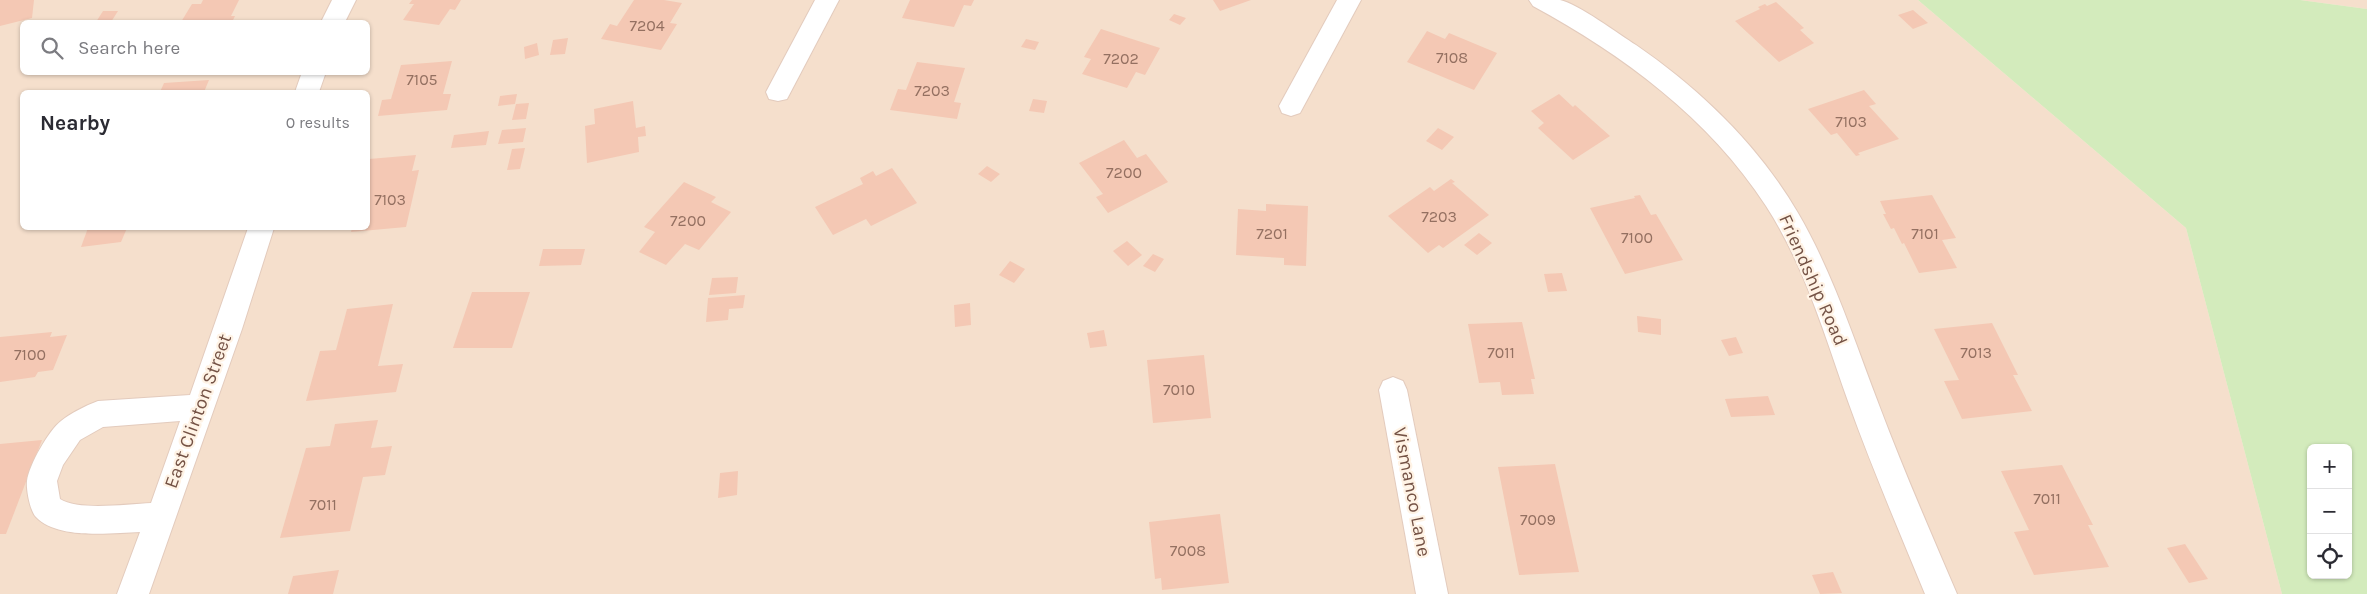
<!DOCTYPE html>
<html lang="en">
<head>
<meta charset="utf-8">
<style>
  :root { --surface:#fff; --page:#f2f2f3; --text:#2b2b33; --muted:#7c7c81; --line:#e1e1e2 }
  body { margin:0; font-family:Karla,sans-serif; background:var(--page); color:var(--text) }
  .controls { position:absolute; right:15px; bottom:15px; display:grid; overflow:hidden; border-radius:8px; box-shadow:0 1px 4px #0004 }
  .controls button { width:45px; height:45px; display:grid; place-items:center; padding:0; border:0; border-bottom:1px solid var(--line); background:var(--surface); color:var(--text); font:25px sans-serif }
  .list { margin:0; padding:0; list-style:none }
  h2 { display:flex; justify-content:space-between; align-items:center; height:65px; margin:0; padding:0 20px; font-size:21px }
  h2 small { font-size:16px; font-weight:400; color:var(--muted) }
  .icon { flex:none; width:28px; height:28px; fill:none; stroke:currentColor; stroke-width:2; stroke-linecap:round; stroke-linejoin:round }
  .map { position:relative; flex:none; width:2367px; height:594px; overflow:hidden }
  .search { position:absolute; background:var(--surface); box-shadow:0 1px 4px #0004; left:20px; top:20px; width:350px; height:55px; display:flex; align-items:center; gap:12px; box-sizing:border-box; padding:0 18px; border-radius:8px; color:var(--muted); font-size:19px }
  .panel { position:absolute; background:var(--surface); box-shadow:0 1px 4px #0004; left:20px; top:90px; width:350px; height:140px; border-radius:8px }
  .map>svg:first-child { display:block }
</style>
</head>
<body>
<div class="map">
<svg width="2367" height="594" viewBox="0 0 2367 594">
  <rect width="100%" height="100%" fill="#fdeede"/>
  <g fill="#f5dfcc" fill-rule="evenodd">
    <path d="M0,0H1918L2186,228L2282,594H0ZM22,22H368V72H22ZM22,92H368V228H22Z"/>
    <path d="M2300,0H2367V9Z"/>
  </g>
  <path fill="#d3ebbc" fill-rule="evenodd" d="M1918,0H2300L2367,9V594H2282L2186,228ZM2311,448H2348V575H2311Z"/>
  <g fill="#f4c8b4">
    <path d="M0,0H34L32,18L0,26Z"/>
    <path d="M203,0H239L231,16H235L232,22H181L192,4H201Z"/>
    <path d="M412,0H461L455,10L450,9L439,25L403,20L414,4H409Z"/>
    <path d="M634,0H664L682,3L670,23L677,24L661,50L601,39L610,24L617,26Z"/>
    <path d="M910,0H974L971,6L964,5L954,27L902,18Z"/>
    <path d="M1213,0H1251L1220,11Z"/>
    <path d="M1776,2L1804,28L1800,30L1814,43L1779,62L1735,21L1760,9L1758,7L1765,4L1767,6Z"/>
    <path d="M1913,10L1928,23L1913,29L1898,15Z"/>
    <path d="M103,11H118L111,22H96Z"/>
    <path d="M1174,14L1186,18L1180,25L1169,20Z"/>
    <path d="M1101,29L1160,48L1145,75L1136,72L1127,88L1082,74L1091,59L1084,57Z"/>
    <path d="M1427,31L1445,39L1449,33L1497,53L1474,90L1407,62Z"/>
    <path d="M568,38L565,54L550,55L553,40Z"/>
    <path d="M1026,39L1039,42L1035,50L1021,47Z"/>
    <path d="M537,43L539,55L525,59L524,47Z"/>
    <path d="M452,61L443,94H451L447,110L378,116L382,100L391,99L401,65Z"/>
    <path d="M917,62L965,68L954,102L961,103L957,119L890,110L898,89L906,90Z"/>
    <path d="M209,80L204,92H160L164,83Z"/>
    <path d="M1864,90L1876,104L1869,106L1899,139L1858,153L1860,155L1856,156L1837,133L1831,135L1808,109Z"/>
    <path d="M517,94L515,104L498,106L500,96Z"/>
    <path d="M1559,94L1573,107L1575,105L1610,136L1573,160L1538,128L1544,123L1531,111Z"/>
    <path d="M1033,99L1047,101L1044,113L1029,111Z"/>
    <path d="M633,101L636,128L645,126L646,136L638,137L639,152L587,163L585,126L595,124L594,109Z"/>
    <path d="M529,103L526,119L512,120L516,104Z"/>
    <path d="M526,128L523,142L498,144L502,130Z"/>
    <path d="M1438,128L1454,137L1442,150L1426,141Z"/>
    <path d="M489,131L486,145L451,148L454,135Z"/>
    <path d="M1124,140L1137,158L1146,154L1168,182L1108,213L1096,197L1103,194L1079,163Z"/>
    <path d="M525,148L520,169L507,170L512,149Z"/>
    <path d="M416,155L412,171L419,170L406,227L351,232L352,228H368L369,159Z"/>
    <path d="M987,166L1000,174L991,182L978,174Z"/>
    <path d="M892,168L917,203L871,226L866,219L833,235L815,207L863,184L860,178L873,171L876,176Z"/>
    <path d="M1451,179L1455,182L1452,183L1489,215L1443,248L1439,245L1428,253L1388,216L1430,187L1434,191Z"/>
    <path d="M684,182L716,197L711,202L731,212L699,250L685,244L666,265L639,252L655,232L644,227Z"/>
    <path d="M1640,195L1651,215L1656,214L1683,260L1625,274L1590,208L1635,198L1634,196Z"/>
    <path d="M1932,195L1956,238L1942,240L1957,268L1919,273L1904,243L1902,244L1894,228L1891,229L1883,214H1886L1880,201Z"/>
    <path d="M1266,204L1308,206L1306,266L1284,265V258L1236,255L1238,209L1266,211Z"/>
    <path d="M88,228H127L121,242L81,247Z"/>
    <path d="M1479,233L1492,243L1477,255L1464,245Z"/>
    <path d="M1127,241L1142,255L1128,266L1113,251Z"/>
    <path d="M543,249H585L581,265L539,266Z"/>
    <path d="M1153,254L1164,259L1155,272L1143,266Z"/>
    <path d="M1010,261L1025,269L1014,283L999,275Z"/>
    <path d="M1562,273L1567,291L1548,292L1544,274Z"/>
    <path d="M738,277L736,293L709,295L712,278Z"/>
    <path d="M472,292H530L512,348H453Z"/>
    <path d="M745,295L743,308L729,309L728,320L706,322L708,298Z"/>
    <path d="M970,303L971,325L955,327L954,305Z"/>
    <path d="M393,304L378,366L403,364L396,392L306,401L320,351L336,350L347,309Z"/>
    <path d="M1637,316L1661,319V335L1638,332Z"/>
    <path d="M1522,322L1535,379H1531L1534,394L1502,395L1500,382L1479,383L1468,324Z"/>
    <path d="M1992,323L2018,375H2013L2032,411L1962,419L1944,381L1959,380L1934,329Z"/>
    <path d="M1104,330L1107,346L1090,348L1087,333Z"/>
    <path d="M52,332L50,337L67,335L53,370L38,372L35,377L0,382V337Z"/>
    <path d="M1736,337L1743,353L1729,356L1721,340Z"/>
    <path d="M1204,355L1211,418L1153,423L1147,360Z"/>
    <path d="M1768,396L1775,415L1731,417L1725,399Z"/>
    <path d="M378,420L371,448L392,446L385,475L363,477L350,531L280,538L306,448L330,446L335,424Z"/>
    <path d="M42,440L6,534H0V444Z"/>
    <path d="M1555,464L1579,572L1519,575L1498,467Z"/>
    <path d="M2062,465L2093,525H2088L2109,567L2034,575L2014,532L2029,530L2001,471Z"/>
    <path d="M738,471L737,495L718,498L720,473Z"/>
    <path d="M1220,514L1229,583L1162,590L1161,578L1155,579L1149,522Z"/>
    <path d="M2185,544L2208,579L2189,583L2167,548Z"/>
    <path d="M339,570L333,594H288L293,576Z"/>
    <path d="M1833,572L1842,593L1820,594L1812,575Z"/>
  </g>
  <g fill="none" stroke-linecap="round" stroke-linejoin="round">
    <g stroke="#e3cbbd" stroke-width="2">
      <g id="street">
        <path d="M332,0H356L345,22H321Z"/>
        <path d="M815,0H839L787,99L778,101L769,99L766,92Z"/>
        <path d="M1337,0H1361L1300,113L1291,116L1282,113L1279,106Z"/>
        <path d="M1529,0C1539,0 1551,0 1560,0C1577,3 1620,35 1636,45C1700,89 1759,146 1798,213C1833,273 1854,340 1879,405C1903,469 1930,531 1957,594H1925C1899,531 1872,468 1849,404C1825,337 1805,266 1766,206C1709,118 1623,55 1533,6Z"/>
        <path d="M302,72H326L319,92H295Z"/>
        <path d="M248,228H274L242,329L149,594H117L140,532C111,533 58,540 36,517C30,511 26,489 27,481C29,465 49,430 61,421C71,413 85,406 98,401L190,395ZM180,421L151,503C128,504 78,511 60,499L57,481L63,465L80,440L103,427Z"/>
        <path d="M1393,377L1403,381L1407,390L1448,594H1416L1379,390L1383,381Z"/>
      </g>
    </g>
    <use href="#street" fill="#fff" fill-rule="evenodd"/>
  </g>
  <g text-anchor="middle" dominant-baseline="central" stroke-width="4.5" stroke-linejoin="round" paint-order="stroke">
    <g font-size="16" fill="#947061">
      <text x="647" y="25">7204</text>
      <text x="1452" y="57">7108</text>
      <text x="1121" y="58">7202</text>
      <text x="422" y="79">7105</text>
      <text x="932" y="90">7203</text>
      <text x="1851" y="121">7103</text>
      <text x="1124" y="172">7200</text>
      <text x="390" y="199">7103</text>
      <text x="1439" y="216">7203</text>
      <text x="688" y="220">7200</text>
      <text x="1272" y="233">7201</text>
      <text x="1925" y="233">7101</text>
      <text x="1637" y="237">7100</text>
      <text x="1501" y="352">7011</text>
      <text x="1976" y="352">7013</text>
      <text x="30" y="354">7100</text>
      <text x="1179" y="389">7010</text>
      <text x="2047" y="498">7011</text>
      <text x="323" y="504">7011</text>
      <text x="1538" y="519">7009</text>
      <text x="1188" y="550">7008</text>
    </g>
    <g font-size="19" fill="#745245" stroke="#fff3e5">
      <text transform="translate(1813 280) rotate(66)">Friendship Road</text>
      <text transform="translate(198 411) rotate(-70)">East Clinton Street</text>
      <text transform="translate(1412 492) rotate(79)">Vismanco Lane</text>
    </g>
  </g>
</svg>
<div class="controls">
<button>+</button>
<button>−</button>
<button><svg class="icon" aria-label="locate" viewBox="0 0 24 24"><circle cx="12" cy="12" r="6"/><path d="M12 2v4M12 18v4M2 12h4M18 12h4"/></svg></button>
</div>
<div class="search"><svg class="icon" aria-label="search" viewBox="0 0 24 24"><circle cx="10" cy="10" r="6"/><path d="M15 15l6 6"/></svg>Search here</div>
<section class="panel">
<h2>Nearby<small>0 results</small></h2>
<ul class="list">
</ul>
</section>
</div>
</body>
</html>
